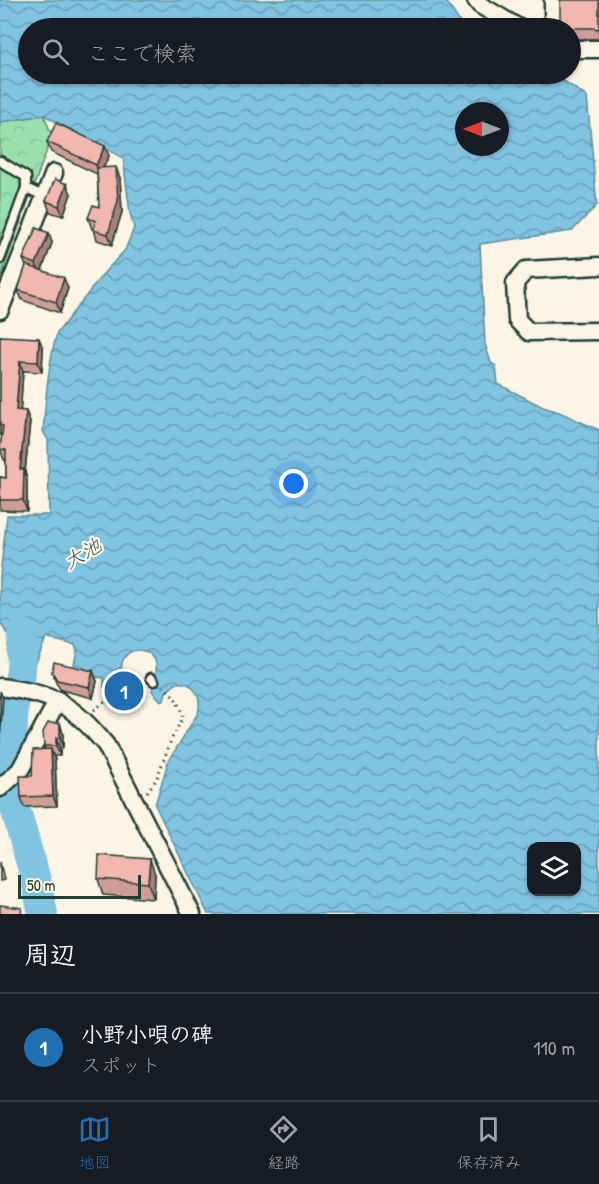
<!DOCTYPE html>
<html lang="ja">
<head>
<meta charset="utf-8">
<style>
  :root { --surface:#171b24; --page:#20242c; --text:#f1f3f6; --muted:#9ea1a6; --line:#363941; --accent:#1f6fb2 }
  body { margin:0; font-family:"Patrick Hand","Klee One",sans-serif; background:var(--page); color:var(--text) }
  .controls { position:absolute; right:18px; bottom:18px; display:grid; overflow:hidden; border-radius:12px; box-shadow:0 2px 4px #0004 }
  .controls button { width:54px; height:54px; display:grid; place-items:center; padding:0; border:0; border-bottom:2px solid var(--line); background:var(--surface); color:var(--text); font:30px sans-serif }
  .compass { position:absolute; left:455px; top:102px; width:54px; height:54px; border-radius:50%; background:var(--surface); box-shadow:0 2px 4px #0004; rotate:270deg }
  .scale { position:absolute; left:18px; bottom:15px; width:123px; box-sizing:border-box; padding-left:6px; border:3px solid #1f3d34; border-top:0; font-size:16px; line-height:21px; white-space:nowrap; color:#1f3d34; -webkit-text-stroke:4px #fcf5e5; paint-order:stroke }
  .you { position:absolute; left:294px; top:484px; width:21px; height:21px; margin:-15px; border:4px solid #fff; border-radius:50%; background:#1a73e8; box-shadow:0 0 0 9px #1a73e833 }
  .badge { display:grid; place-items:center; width:39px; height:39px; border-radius:50%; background:var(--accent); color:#fff; font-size:20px; font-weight:700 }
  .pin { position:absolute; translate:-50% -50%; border:3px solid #fff; box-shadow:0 2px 6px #0006 }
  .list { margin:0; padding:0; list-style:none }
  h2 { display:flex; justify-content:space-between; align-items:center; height:78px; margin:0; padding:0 24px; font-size:26px }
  h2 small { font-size:20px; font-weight:400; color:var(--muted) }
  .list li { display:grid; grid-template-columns:39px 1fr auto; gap:18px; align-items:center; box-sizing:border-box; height:108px; padding:0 24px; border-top:2px solid var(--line) }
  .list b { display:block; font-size:22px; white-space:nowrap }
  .list p { margin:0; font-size:20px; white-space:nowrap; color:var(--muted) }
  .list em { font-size:20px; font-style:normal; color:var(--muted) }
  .icon { flex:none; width:33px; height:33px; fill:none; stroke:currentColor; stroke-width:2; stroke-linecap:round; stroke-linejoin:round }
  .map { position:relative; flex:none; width:599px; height:914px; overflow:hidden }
  .search { position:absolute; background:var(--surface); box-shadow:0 2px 4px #0004; left:18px; right:18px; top:18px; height:66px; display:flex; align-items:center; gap:15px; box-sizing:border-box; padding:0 21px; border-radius:33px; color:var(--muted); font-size:22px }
  .sheet { height:186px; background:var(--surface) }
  nav { display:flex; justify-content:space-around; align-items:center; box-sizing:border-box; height:84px; border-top:2px solid var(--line); background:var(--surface); font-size:16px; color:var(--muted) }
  nav a { display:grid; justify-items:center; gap:3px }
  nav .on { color:var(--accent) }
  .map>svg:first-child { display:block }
</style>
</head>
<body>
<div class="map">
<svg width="599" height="914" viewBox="0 0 599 914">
  <defs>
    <pattern id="park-crowns" width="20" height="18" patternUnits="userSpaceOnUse" patternTransform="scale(1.5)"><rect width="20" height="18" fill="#9ae0ae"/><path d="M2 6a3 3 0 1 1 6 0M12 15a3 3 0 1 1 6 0" fill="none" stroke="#84c196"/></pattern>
    <pattern id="water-waves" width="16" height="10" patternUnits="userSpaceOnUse" patternTransform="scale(1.5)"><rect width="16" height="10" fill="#81c4e2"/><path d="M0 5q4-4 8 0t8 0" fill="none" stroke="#69a0b8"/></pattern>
  </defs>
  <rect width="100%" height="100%" fill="#fcf5e5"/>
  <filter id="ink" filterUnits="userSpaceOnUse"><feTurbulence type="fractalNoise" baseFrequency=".0167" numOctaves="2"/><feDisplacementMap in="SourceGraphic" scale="12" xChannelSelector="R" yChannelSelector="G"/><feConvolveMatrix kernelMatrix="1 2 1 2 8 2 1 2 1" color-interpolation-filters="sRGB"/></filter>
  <g filter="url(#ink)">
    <path fill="url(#park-crowns)" stroke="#5c8e71" stroke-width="1.5" d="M44,115L52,136L0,279V122Z"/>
    <path fill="url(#water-waves)" stroke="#5a8e9c" stroke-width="1.5" fill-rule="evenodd" d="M0,0H445L461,24L470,28H28V74H554L587,97L597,205L572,231L480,244L485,344L491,363L496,366L498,384L543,407L559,412L599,430V914H208L155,805L168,762L198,713C202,698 195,681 177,683L166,692L164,700L161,701L152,691C153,682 158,673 156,663C152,648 131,645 123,660C120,666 122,676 122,683L112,687H104V678L72,674L77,650L75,645L46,638L31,675L9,673L7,653L9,636L0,623V576L7,515H49L48,440L43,431C46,398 48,364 57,333L103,274L125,250L134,228L130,213L123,158L44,115L0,122ZM464,111H500V147H464ZM532,846H576V892H532Z"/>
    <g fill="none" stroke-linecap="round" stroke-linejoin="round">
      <path stroke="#81c4e2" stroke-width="30" d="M23,634L21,671L14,705L11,761L13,801L36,880L43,914"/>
      <g stroke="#1f3d34" stroke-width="13">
        <g id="service">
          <path d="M0,161L26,177V188L43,196"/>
          <path d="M0,259L26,188"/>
          <path d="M151,678L154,681"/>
        </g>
      </g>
      <g stroke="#1f3d34" stroke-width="21">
        <g id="minor">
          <path d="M476,0L480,5L519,28"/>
          <path d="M553,28V0"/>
          <path d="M570,49H599"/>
          <path d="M599,266L526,270L515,283L517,320L529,332L599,331"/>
          <path d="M0,310L54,173"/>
          <path d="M0,687C54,694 71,703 106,745L192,914"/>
          <path d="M0,788L20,770L58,700"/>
        </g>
      </g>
      <g stroke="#1f3d34" stroke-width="3" stroke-dasharray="1.5 4.5" stroke-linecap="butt">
        <path d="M94,710L117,693C129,693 136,695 145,685"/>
        <path d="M147,792L156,780L172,738L183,717C179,703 175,695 163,687"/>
      </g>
      <use href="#service" stroke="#fcf5e5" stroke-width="8"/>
      <use href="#minor" stroke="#fcf5e5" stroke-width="16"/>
    </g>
    <g fill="#d09d96" stroke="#1f3d34" stroke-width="1.5">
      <path d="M599,0V39H570V28H555L560,18Z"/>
      <path d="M47,142L109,156L103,168L120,178L122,212L112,245L97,240L94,229H92L88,218L99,207L97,174L51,152Z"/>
      <path d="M71,194L63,216L50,212L46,201Z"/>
      <path d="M52,243L42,270L68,288L60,313L22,300L18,290L26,266L23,259Z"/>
      <path d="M0,336L43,348L42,372L23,371L20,411L30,421L25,472L27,480V511L0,510V477L6,478V460H4L0,449L2,435H0Z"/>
      <path d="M93,671L97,681L93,698L61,690L56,683L52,672Z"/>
      <path d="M60,723L63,734V748H60V756H54L55,760L57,806L24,807L21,797L32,776L45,749L44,746Z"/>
      <path d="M0,862L4,880L0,881Z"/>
      <path d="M155,874L154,899L103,895L98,879Z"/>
    </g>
    <g fill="#a9807a" stroke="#1f3d34" stroke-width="1.5">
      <path d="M105,146L109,156L100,175L96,165Z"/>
      <path d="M116,167L120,178L122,212L112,245L108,234Z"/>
      <path d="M67,184L71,194L63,216L59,206Z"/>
      <path d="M49,233L52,243L40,275L36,264Z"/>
      <path d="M64,278L68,288L60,313L56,302Z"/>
      <path d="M39,338L43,348L42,372L38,362Z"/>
      <path d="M20,361L23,371L20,420L16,410Z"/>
      <path d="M26,411L30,421L25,472L27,480V511L23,500L20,469Z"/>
      <path d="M93,671L97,681L93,698L89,687Z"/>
      <path d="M0,691L3,698L0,742Z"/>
      <path d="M60,723L63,734V748L60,738Z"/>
      <path d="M56,738L60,748V756L56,746Z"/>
      <path d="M51,749L55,760L57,806L53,796Z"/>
      <path d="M150,859L155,874L154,899L148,883Z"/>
    </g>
    <g fill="#f2b7ae" stroke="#1f3d34" stroke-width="1.5">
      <path d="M560,0H599V30L595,28H555V26L560,18Z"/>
      <path d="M56,123L105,146L96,165L47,142Z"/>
      <path d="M116,167L118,201L108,234L93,230L96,221L88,218L93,205L99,207L97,168Z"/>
      <path d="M55,179L67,184L59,206L46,201Z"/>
      <path d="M36,228L49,233L36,264L23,259Z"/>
      <path d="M26,265L64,278L56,302L18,290Z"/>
      <path d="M0,336L39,338L38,362L20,361L16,410L26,411L20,469H24L23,500H0V477L6,478V450L0,449L3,426L0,425Z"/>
      <path d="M54,662L93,671L89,687L57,680L52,672Z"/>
      <path d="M48,723H60V738H56V746H44L43,732Z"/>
      <path d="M51,749L53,796L21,797L20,776H32L33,750Z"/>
      <path d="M99,855L150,859L148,883L98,879Z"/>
      <path d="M0,905L22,908L21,914H0Z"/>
    </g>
  </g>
  <g text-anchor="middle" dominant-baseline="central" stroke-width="4.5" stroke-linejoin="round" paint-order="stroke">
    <g font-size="20" font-style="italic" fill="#385f60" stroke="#fcf5e5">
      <text transform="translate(82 553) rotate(-31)">大池</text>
    </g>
  </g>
</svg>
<div class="controls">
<button><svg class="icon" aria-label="layers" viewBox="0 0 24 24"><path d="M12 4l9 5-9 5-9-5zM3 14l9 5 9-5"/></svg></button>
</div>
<svg class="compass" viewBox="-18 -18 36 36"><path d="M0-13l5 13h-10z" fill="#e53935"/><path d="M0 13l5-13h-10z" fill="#9ea1a6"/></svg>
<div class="scale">50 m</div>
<div class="you"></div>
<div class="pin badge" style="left:124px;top:691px">1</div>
<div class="search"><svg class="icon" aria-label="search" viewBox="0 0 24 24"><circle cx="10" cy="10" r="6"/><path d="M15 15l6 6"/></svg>ここで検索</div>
</div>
<section class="sheet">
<h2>周辺<small></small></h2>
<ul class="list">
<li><span class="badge">1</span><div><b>小野小唄の碑</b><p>スポット</p></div><em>110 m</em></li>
</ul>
</section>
<nav>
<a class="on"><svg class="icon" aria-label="map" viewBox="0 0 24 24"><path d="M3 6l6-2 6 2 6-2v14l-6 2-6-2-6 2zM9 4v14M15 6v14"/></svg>地図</a>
<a><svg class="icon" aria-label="directions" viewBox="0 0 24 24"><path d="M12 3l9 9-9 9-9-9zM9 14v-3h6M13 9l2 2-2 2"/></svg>経路</a>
<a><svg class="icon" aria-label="saved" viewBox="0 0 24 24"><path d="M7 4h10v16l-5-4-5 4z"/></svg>保存済み</a>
</nav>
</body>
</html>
